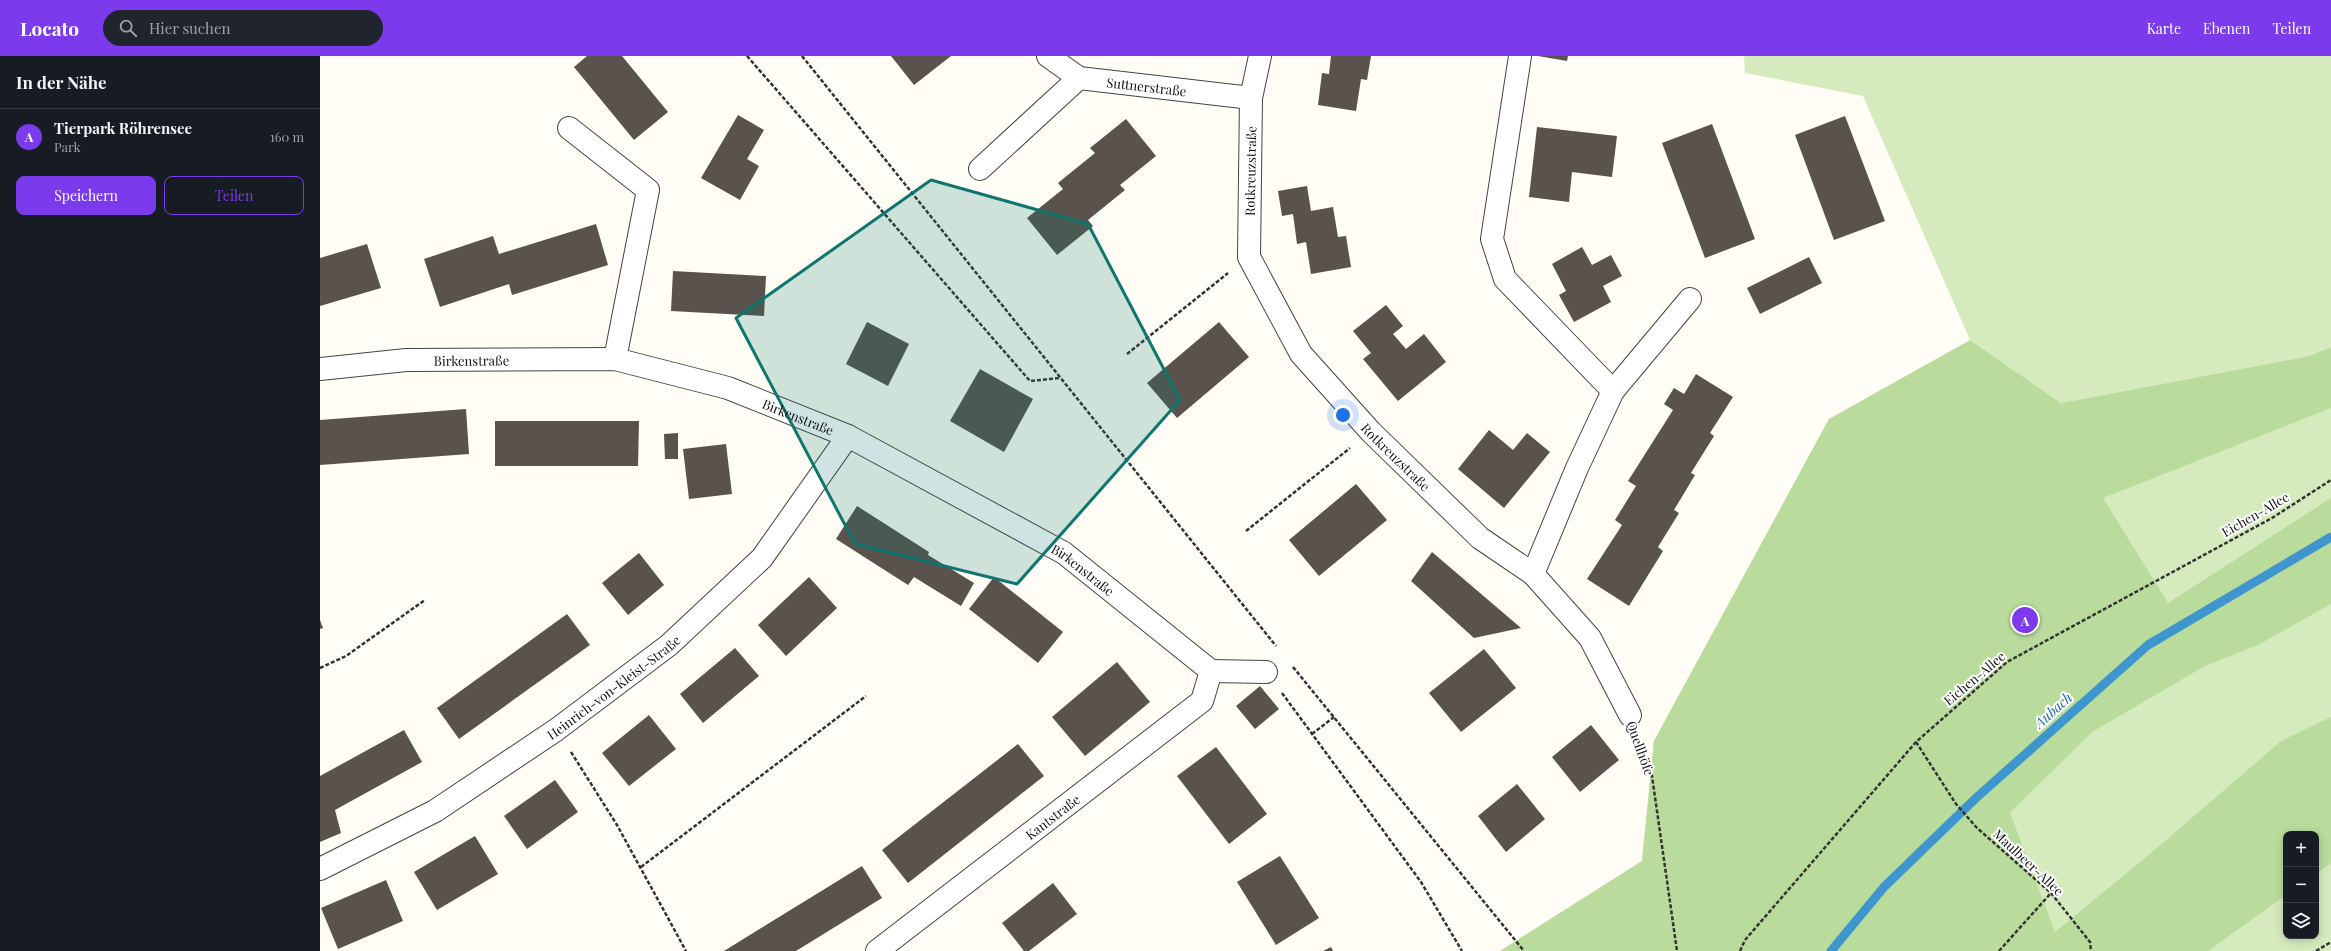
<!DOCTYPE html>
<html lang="de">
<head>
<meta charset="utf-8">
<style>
  :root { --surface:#171b24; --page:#20242c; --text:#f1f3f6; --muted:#9ea1a6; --line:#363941; --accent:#7c3aed }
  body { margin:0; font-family:"Playfair Display",serif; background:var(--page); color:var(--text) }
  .controls { position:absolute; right:12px; bottom:12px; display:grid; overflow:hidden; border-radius:8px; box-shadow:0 2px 10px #0003 }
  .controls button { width:36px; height:36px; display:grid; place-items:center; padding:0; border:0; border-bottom:1px solid var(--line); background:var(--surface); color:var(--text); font:20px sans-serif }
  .you { position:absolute; left:1023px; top:359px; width:14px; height:14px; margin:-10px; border:3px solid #fff; border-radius:50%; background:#1a73e8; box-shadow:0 0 0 6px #1a73e833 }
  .badge { display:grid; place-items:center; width:26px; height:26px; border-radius:50%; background:var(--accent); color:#fff; font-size:13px; font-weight:700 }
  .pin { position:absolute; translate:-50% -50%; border:2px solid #fff; box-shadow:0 1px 4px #0006 }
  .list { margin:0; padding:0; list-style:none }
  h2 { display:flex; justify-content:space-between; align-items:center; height:52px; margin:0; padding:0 16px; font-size:17px }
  h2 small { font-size:13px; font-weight:400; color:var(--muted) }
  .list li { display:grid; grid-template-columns:26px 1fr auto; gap:12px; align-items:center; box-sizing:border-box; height:56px; padding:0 16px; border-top:1px solid var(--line) }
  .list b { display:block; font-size:15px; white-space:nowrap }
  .list p { margin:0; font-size:13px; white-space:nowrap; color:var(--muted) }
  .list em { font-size:13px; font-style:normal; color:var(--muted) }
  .actions { display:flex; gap:8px; padding:12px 16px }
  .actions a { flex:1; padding:9px 0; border:1px solid var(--accent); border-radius:8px; text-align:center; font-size:14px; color:var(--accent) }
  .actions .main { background:var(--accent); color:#fff }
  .icon { flex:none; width:22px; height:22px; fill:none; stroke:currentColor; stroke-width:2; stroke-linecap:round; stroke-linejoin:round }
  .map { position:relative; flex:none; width:2011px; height:895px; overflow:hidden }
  header { display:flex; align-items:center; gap:24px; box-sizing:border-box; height:56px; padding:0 20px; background:var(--accent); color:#fff }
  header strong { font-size:19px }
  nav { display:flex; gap:22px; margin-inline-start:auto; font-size:14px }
  .search { width:280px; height:36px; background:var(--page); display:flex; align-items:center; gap:10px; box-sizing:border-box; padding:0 14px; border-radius:22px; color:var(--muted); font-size:15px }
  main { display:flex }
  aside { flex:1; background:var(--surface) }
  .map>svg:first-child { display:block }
</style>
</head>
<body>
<header>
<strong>Locato</strong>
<div class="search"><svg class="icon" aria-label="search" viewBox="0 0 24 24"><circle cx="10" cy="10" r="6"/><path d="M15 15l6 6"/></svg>Hier suchen</div>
<nav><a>Karte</a><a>Ebenen</a><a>Teilen</a></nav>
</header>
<main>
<aside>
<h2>In der Nähe<small></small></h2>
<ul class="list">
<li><span class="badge">A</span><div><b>Tierpark Röhrensee</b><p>Park</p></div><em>160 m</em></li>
</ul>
<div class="actions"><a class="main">Speichern</a><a>Teilen</a></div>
</aside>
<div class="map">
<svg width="2011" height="895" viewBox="0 0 2011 895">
  <rect width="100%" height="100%" fill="#fffdf5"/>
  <g fill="#d5ebbd" fill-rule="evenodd">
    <path d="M1424,0H2011V291L1989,300L1741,347L1650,284L1543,40L1425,17Z"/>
    <path d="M2011,350V895H1180L1322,805L1334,685L1509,363ZM1966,778H1996V880H1966Z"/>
  </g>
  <path fill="#b9dc9c" d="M1650,284L1741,347L1989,300L2011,291V352L1783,442L1848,547L2011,442V548L1940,588L1885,610L1772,676L1690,757L1735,876L1837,792L1961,685L2011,661V807L1996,818V778H1966V839L1888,895H1180L1322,805L1334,685L1509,363Z"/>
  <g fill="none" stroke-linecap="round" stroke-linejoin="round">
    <path stroke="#3f96cf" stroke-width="9" d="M1511,895L1564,831L1656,742L1828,589L2011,481"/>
  </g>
  <g fill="#5a524d">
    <path d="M267,0H302L348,56L314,84L254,11Z"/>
    <path d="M571,0H631L594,29Z"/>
    <path d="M1011,0H1051L1047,24L1041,23L1036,55L998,49L1002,17L1009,18Z"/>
    <path d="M1218,0H1248L1247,5Z"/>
    <path d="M418,59L444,74L427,103L439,110L420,144L381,122Z"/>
    <path d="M1525,60L1565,165L1514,184L1475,79Z"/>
    <path d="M806,63L836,100L800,129L805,134L768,164L773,170L737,199L707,162L743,133L738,127L775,97L770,92Z"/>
    <path d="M1392,68L1435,183L1385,202L1342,87Z"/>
    <path d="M1217,71L1297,80L1292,121L1252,116L1249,146L1209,141Z"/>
    <path d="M987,130L991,155L1013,151L1018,181L1026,180L1031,211L991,218L986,186L977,188L973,158L962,160L958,135Z"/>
    <path d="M276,168L288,209L192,239L189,228L120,251L104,203L173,180L179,198Z"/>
    <path d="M47,188L61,232L0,250V202Z"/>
    <path d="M1262,191L1272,209L1291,199L1302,220L1283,230L1291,246L1254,266L1239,239L1246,235L1232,208Z"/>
    <path d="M1489,201L1502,227L1440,258L1427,232Z"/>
    <path d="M353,215L446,220L444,260L351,255Z"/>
    <path d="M1066,249L1083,270L1073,278L1086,293L1104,278L1126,306L1078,345L1043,303L1051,297L1033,275Z"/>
    <path d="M547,266L589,288L568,330L526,308Z"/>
    <path d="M899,266L929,301L857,362L827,327Z"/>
    <path d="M660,313L713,343L684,396L630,365Z"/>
    <path d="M1376,318L1413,341L1390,377L1394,380L1371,417L1375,419L1354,454L1359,457L1338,491L1343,495L1309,550L1267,523L1302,469L1295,464L1316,430L1308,425L1353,354L1344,348L1354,332L1364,338Z"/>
    <path d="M146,353L149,398L0,409V364Z"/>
    <path d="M175,365H319L318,410H175Z"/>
    <path d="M1169,374L1193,394L1207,377L1230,396L1184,452L1138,413Z"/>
    <path d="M358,377V403H345L344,378Z"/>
    <path d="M406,388L412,438L369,443L363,393Z"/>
    <path d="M1036,428L1067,464L999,520L969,484Z"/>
    <path d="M537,450L609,496L608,499L654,527L641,550L594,521L588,529L516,483Z"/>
    <path d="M1112,496L1201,572L1154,582L1091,525Z"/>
    <path d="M319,497L344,529L308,559L282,527Z"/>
    <path d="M489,521L517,552L466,600L438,569Z"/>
    <path d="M674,521L743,576L718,607L649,553Z"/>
    <path d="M247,558L270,589L139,683L117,652Z"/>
    <path d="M0,564L3,572L0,573Z"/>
    <path d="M415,592L439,620L383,667L360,638Z"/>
    <path d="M1164,593L1196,632L1141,676L1109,637Z"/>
    <path d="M797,606L830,646L765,700L732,661Z"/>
    <path d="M940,630L959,653L935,673L916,650Z"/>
    <path d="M329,659L356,693L309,730L282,697Z"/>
    <path d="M1271,669L1299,704L1260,736L1232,701Z"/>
    <path d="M84,674L102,706L15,754L21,777L0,786V720Z"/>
    <path d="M698,688L724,720L588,827L562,794Z"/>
    <path d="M896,691L947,758L909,788L857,720Z"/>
    <path d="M235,724L258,756L207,793L184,760Z"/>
    <path d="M1197,728L1225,763L1186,796L1158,760Z"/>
    <path d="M155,780L178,818L117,854L94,816Z"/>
    <path d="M960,800L999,862L956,889L917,826Z"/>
    <path d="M542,810L562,842L476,895H404Z"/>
    <path d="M66,824L83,865L18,893L1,852Z"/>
    <path d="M733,827L757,858L709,895H704L682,867Z"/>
    <path d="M1011,891L1013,895H1003Z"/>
  </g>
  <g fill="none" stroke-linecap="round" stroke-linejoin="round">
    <g stroke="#444" stroke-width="24">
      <g id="minor">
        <path id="s1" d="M728,0L759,22L931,42"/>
        <path id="s2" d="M940,0L931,42L929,201L981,298L1051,376L1160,482L1213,518L1270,582L1310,659"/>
        <path d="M1200,0L1172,183L1185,223L1293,335"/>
        <path d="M249,72L328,134L295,303"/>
        <path d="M660,113L759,22"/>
        <path id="s3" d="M0,313L86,304L295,303L408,332L528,380L744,497L891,615"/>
        <path d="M1213,518L1257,412L1293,335L1370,243"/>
        <path d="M891,615L946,616"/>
        <path id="s4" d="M0,813L115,755L236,674L349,589L442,502L528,380"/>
        <path id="s5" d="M557,895L882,645L891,615"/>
      </g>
    </g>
    <g stroke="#333" stroke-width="2.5" stroke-dasharray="4 2" stroke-linecap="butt">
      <path d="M427,0L710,325L740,322"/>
      <path d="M482,0L956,590"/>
      <path d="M807,298L908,217"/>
      <path d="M926,475L1030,392"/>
      <path d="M973,611L1204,895"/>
      <path d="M0,612L26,600L105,544"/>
      <path d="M962,637L1101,826L1142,895"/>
      <path d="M992,678L1014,661"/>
      <path d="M1319,684L1332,720L1357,895"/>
      <path d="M1596,686L1636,748L1657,772L1731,837L1770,886L1771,895"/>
      <path d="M251,696L297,769L366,895"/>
      <path d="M321,811L546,640"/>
      <path d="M1420,895L1425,884L1596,686L1687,606L1952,462L2011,424"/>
      <path d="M1679,895L1731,837"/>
      <path d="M1996,895L2011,886"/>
    </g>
    <use href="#minor" stroke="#fff" stroke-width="22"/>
  </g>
  <path fill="#0f766e" fill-opacity="0.2" stroke="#0f766e" stroke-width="3" stroke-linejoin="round" d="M611,124L768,168L860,344L697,528L535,488L416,262Z"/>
  <g text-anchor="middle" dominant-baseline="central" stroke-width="4" stroke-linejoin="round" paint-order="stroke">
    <g font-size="13" fill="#111" stroke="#fff">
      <text stroke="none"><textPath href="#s1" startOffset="106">Suttnerstraße</textPath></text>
      <text transform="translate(930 115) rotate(-89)">Rotkreuzstraße</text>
      <text stroke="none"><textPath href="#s3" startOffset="152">Birkenstraße</textPath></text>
      <text stroke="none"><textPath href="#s3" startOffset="488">Birkenstraße</textPath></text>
      <text stroke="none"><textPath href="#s2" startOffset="452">Rotkreuzstraße</textPath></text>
      <text transform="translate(1935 458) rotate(-30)">Eichen-Allee</text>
      <text stroke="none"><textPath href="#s3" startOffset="812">Birkenstraße</textPath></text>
      <text transform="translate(1654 622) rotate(-40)">Eichen-Allee</text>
      <text stroke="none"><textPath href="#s4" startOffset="346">Heinrich-von-Kleist-Straße</textPath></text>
      <text transform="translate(1321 692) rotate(70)">Quellhöfe</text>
      <text stroke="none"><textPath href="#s5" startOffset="221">Kantstraße</textPath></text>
      <text transform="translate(1709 806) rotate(43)">Maulbeer-Allee</text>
    </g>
    <g font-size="14" font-style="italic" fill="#1768a6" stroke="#fff">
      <text transform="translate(1733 654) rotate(-42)">Aubach</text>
    </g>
  </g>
</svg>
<div class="controls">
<button>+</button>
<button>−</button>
<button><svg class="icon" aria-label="layers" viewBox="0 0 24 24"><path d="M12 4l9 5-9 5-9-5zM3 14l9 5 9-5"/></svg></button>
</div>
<div class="you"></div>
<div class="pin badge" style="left:1705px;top:564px">A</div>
</div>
</main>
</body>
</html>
